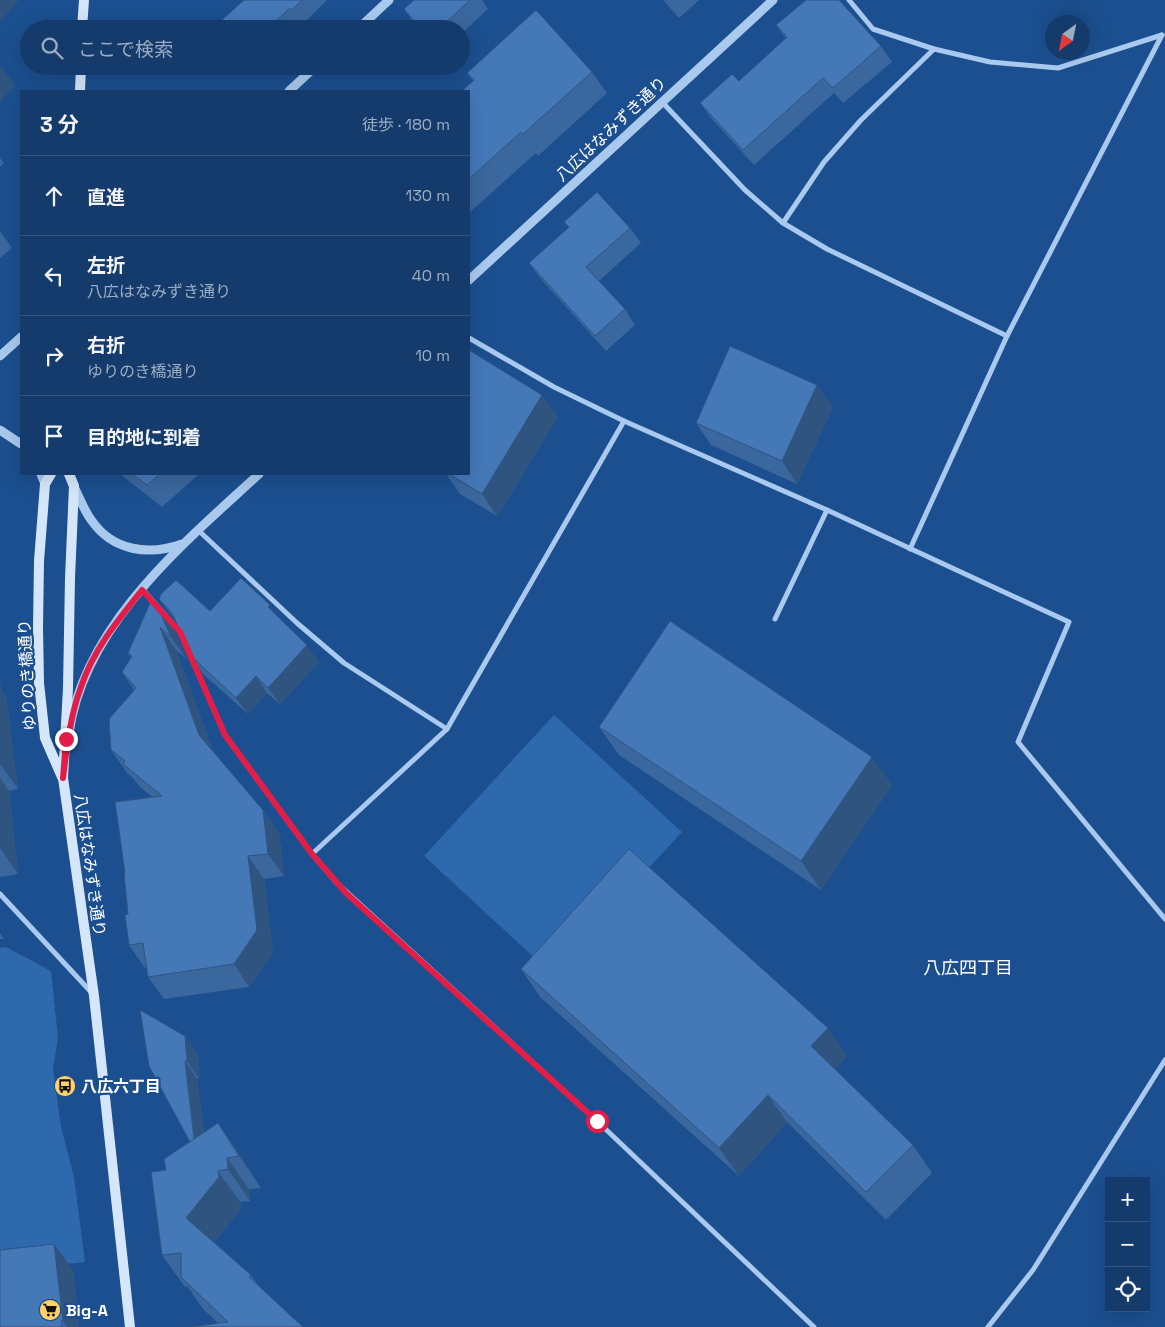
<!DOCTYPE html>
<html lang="ja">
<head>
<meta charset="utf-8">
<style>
  :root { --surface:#143b6b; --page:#1d4271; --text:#f1f3f6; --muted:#9dadc1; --line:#33557e }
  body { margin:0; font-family:"Space Grotesk","Noto Sans JP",sans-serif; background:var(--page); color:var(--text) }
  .controls { position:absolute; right:15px; bottom:15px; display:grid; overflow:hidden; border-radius:0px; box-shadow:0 5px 20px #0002 }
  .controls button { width:45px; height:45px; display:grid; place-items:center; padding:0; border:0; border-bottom:1px solid var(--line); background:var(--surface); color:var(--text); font:25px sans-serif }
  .compass { position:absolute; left:1045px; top:15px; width:45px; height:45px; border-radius:50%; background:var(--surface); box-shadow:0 5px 20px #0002; rotate:213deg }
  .stop { position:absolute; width:15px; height:15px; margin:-11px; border:4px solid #e11d48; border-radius:50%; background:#fff }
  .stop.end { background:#e11d48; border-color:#fff; box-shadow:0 1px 5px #0008 }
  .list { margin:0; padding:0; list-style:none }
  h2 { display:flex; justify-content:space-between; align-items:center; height:65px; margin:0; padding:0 20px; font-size:21px }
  h2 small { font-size:16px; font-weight:400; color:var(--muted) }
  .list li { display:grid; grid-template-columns:32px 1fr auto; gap:15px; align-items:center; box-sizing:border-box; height:80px; padding:0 20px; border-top:1px solid var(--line) }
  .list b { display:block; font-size:19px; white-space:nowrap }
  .list p { margin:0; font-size:16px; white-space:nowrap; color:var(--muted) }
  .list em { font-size:16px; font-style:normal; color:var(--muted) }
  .icon { flex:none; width:28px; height:28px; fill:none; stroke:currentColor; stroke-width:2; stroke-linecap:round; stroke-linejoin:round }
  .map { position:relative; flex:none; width:1165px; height:1327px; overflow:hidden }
  .search { position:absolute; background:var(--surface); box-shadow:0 5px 20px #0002; left:20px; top:20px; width:450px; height:55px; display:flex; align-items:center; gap:12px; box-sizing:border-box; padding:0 18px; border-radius:28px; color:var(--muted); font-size:19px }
  .panel { position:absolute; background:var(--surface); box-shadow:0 5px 20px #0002; left:20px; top:90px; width:450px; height:385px; border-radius:0px }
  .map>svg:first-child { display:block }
</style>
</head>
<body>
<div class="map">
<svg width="1165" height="1327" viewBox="0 0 1165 1327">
  <rect width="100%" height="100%" fill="#1b4f8f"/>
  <g fill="#2e69ad">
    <path d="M554,715L682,832L551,973L424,856Z"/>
    <path d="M6,947L51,971L58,1038L53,1069L61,1127L74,1177L85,1262L0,1271V948Z"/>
  </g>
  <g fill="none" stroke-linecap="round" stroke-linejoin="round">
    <g stroke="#a9c9ee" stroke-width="5">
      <path d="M849,0L873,29L934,49L990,62L1058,68L1162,35"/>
      <path d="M662,102L745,190L783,223L827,249L1007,336"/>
      <path d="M783,223L824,162L861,120L934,49"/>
      <path d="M469,338L554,387L624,421L827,510L1069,622L1018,742L1165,919"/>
      <path d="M198,530L297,623L344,663L447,729"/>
      <path d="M910,549L1007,336L1162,35"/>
      <path d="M142,589L180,632L225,735L312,854L338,884L597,1121L814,1327"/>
      <path d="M775,619L827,510"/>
      <path d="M312,854L447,729L624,421"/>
      <path d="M0,894L92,993"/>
      <path d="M988,1327L1033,1270L1165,1060"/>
    </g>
    <g stroke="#a9c9ee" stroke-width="9">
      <path d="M358,29L389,0"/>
      <path d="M289,91L316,66"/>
      <path d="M469,280L773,0"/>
      <path d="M0,356L21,337"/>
      <path d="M0,430L21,444"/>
      <path d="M41,474L45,484"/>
      <path d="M74,487C80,498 84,511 92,521C113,551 149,556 182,544"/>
      <path d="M69,733C84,625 184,543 259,474"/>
    </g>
    <g stroke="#d6e6fa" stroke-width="10">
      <path d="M82,29L84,0"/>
      <path d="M80,91L81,66"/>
      <path d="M51,474L45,484L39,561L38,627L39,683L45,738L62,777"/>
      <path d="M69,474L74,486L70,578L68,688L63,778L94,996L130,1327"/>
    </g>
  </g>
  <g fill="#3a679d">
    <path d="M244,0H327L302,25L300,23L293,29H212Z"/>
    <path d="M414,0H482L488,9L461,34V29H418L404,9Z"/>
    <path d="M663,0H699L679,18Z"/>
    <path d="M776,25L881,46L892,62L843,103L834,93L754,165L711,118L700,103L739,81L786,39Z"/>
    <path d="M240,66H252L245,72Z"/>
    <path d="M592,72L607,93L538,156L536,153L469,213V91L473,81L467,73Z"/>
    <path d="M0,158L4,163L0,167Z"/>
    <path d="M564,222L630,228L641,243L599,281L625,309L635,325L606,351L540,278L529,263L569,228Z"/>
    <path d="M0,231L12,248L0,258Z"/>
    <path d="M817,385L833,407L797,484L711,445L696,423Z"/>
    <path d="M558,417L497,516L460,494L446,474H469Z"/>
    <path d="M120,474H199L162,507Z"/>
    <path d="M159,599L210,611L278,617L319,662L280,704L267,693L248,714L203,674L192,657L175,620Z"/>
    <path d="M151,601L176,634L187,660L176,650L213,751L263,810L279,833L284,876L264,879L273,953L249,987L164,999L148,977L147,968H145L129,945L128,914L125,873L152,797L139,786L133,778L127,773L111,750L134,690L122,672L131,658L128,653Z"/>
    <path d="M0,680L1,691L6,697L18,789L9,791L18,874L0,877Z"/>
    <path d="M599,727L892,785L821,890L619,755Z"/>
    <path d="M0,933L4,939H0Z"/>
    <path d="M521,969L847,1056L835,1069L913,1145L932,1173L886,1220L787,1122L739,1176L540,997Z"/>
    <path d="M198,1054L199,1079H197L204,1133L218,1123L240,1155L261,1188L249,1189L250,1201L240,1202L241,1209L214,1242L251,1275L258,1285L303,1327L218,1323L203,1309L187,1286L185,1287L162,1255L166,1170L190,1142L149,1066Z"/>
    <path d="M73,1270L79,1327H0Z"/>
  </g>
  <g fill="#305480">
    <path d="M0,0H19L0,22Z"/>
    <path d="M0,65L15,86L0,102Z"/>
    <path d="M817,385L833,407L797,484L782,461Z"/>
    <path d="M542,395L558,417L497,516L482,494Z"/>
    <path d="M270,605L282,622L268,607Z"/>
    <path d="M160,612L176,634L187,660L171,637Z"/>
    <path d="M160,627L176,650L215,757L199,735Z"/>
    <path d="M307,645L319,662L280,704L268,688Z"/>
    <path d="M256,676L267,693L248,714L236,698Z"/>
    <path d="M0,680L1,691L6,697L18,789L0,764Z"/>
    <path d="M872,757L892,785L821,890L801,861Z"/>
    <path d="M0,778L9,791L18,874L0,848Z"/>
    <path d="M263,810L279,833L284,876L268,854Z"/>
    <path d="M248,856L264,879L273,953L249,987L234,964Z"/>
    <path d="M828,1028L847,1056L831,1074L811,1046Z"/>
    <path d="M185,1036L198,1054L199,1079L187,1061Z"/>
    <path d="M185,1061L197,1079L208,1166L196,1149Z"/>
    <path d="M768,1095L787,1122L739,1176L719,1148Z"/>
    <path d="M218,1123L240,1155L261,1188L239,1156Z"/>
    <path d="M227,1158L249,1189L250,1201L228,1169Z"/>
    <path d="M218,1171L240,1202L241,1209L208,1249L186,1218Z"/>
    <path d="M54,1244L73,1270L79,1327H67L63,1321Z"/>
  </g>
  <g fill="#4478b7" stroke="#305480">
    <path d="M244,0H302L292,10L290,8L267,29H212Z"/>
    <path d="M414,0H470L439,29H421L404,9Z"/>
    <path d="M806,0H839L881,46L833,88L823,78L743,150L700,103L732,74L739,81L787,37L776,25Z"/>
    <path d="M536,10L592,72L523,134L521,132L469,179V91H462L474,80L467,73Z"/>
    <path d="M597,192L630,228L586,267L625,309L595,336L529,263L569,227L564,222Z"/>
    <path d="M730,346L817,385L782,461L696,423Z"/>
    <path d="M469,350L542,395L482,494L449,474H469Z"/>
    <path d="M132,474H160L147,485Z"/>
    <path d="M241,578L270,605L268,607L307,645L268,688L256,676L236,698L192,657L172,613L159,599L161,594L176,580L210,611Z"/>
    <path d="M151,601L160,612L171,637L160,627L199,735L263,810L268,854L248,856L257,930L234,964L148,977L143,943L129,945L125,915L128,914L124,873H125L115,802L162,796L123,764L125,761L111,750L109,719L136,688L122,672L132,656L128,653Z"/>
    <path d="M670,621L872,757L801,861L599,727Z"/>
    <path d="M629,849L828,1028L811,1046L913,1145L866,1192L768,1095L719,1148L521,969Z"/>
    <path d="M140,1010L185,1036L187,1061H185L194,1139L190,1142L149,1066Z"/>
    <path d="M218,1123L239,1156L227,1158L228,1169L218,1171L219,1177L186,1218L251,1275L249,1277L303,1327H190L228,1322L181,1277V1253L162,1255L151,1172L166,1170L164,1159Z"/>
    <path d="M54,1244L63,1321H61L62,1327H0V1250Z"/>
  </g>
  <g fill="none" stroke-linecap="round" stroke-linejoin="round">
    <path stroke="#e11d48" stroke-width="6" d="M66,739L63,778C67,747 70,716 81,687C93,650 118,620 142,590L180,632L225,735L312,854L346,893L597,1121"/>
  </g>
  <defs>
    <g id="bus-disc" transform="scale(1.125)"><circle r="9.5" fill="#ffd166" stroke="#1b4f8f"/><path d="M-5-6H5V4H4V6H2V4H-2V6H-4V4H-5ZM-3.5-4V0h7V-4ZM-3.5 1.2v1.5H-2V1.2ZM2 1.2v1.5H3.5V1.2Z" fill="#111"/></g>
    <g id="supermarket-disc" transform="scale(1.125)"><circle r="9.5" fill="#ffd166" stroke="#1b4f8f"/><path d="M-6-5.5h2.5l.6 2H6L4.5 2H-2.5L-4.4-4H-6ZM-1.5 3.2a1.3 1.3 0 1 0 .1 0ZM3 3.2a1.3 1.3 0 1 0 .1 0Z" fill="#111"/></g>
  </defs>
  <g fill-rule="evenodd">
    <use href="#bus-disc" x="65" y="1086"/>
    <use href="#supermarket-disc" x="50" y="1310"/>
  </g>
  <g text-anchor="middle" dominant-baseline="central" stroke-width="4.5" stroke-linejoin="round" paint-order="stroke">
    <g font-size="16" fill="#fff" stroke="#1b4f8f">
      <text transform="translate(611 129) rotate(-43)">八広はなみずき通り</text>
      <text transform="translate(27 675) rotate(-93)">ゆりのき橋通り</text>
      <text transform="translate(90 865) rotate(82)">八広はなみずき通り</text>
    </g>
    <g font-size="16" font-weight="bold" fill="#fff" stroke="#1b4f8f" text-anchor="start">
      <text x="81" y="1086">八広六丁目</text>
      <text x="66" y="1310">Big-A</text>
    </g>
    <g font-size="18" fill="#fff" stroke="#1b4f8f">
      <text x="968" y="967">八広四丁目</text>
    </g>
  </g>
</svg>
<div class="controls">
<button>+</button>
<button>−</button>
<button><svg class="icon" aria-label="locate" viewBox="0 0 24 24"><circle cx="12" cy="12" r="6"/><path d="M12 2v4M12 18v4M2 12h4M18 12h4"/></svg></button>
</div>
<svg class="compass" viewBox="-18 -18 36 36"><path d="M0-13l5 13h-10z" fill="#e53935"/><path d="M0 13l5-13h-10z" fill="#9dadc1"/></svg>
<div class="stop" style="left:597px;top:1121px"></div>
<div class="stop end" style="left:66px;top:739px"></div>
<div class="search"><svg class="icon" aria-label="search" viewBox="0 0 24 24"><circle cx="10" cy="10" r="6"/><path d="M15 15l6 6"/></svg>ここで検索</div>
<section class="panel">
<h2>3 分<small>徒歩 · 180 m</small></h2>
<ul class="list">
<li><svg class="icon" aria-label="ahead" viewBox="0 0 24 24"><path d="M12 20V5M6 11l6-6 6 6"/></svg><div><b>直進</b></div><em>130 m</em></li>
<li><svg class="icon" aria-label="left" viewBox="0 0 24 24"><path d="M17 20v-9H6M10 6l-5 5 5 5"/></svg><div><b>左折</b><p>八広はなみずき通り</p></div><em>40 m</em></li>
<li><svg class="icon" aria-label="right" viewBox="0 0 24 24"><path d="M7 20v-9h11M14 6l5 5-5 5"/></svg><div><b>右折</b><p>ゆりのき橋通り</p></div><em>10 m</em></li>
<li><svg class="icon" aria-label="arrive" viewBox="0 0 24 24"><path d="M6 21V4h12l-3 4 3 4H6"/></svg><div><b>目的地に到着</b></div></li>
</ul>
</section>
</div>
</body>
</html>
